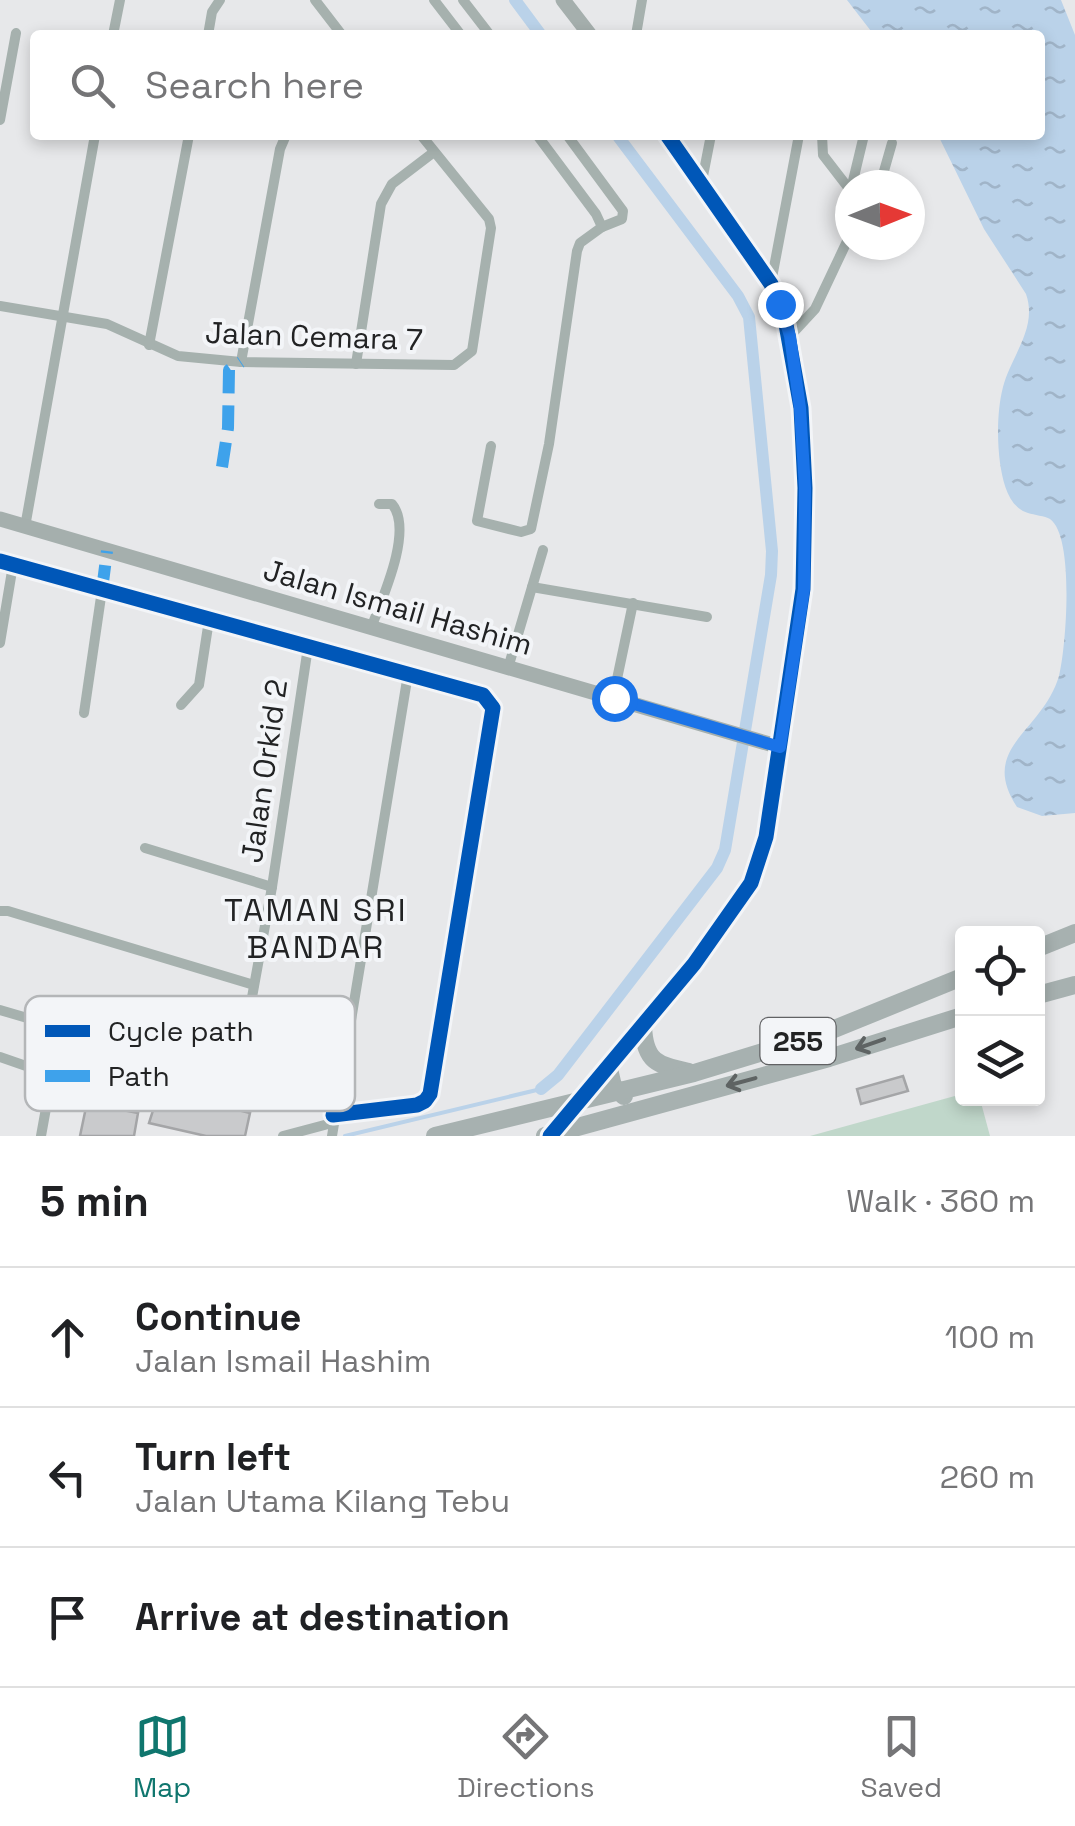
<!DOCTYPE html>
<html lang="en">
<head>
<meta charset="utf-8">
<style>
  :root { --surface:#fff; --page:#f6f6f6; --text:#202124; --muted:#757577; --line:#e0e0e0; --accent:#0f766e }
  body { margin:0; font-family:"Space Grotesk",sans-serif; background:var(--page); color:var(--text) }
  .controls { position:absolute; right:30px; bottom:30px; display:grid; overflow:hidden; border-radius:10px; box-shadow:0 5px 15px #0003 }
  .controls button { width:90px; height:90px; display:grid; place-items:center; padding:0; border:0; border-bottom:2px solid var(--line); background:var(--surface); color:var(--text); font:50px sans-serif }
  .compass { position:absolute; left:835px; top:170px; width:90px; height:90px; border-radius:50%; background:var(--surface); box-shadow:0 5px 15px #0003; rotate:89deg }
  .stop { position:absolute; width:30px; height:30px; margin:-22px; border:8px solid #1a73e8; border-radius:50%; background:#fff }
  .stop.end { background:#1a73e8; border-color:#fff; box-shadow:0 2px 10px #0008 }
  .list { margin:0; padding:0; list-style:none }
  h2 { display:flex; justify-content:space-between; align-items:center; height:130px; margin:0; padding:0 40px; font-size:42px }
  h2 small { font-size:32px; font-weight:400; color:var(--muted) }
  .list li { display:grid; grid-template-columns:65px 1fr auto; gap:30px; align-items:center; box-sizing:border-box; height:140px; padding:0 40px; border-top:2px solid var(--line) }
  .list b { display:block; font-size:38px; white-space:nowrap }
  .list p { margin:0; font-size:32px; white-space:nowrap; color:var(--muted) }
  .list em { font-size:32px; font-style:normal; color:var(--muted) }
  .icon { flex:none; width:55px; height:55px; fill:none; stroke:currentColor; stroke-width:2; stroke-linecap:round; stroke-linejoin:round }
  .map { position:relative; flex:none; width:1075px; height:1136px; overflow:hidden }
  .search { position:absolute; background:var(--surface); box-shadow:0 5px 15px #0003; left:30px; right:30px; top:30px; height:110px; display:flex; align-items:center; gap:25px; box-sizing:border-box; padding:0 35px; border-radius:10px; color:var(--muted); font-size:38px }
  .sheet { height:550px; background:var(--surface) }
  nav { display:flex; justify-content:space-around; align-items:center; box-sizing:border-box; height:140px; border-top:2px solid var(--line); background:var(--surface); font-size:28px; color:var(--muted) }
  nav a { display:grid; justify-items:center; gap:5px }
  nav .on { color:var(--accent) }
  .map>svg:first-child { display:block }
</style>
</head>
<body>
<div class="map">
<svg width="1075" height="1136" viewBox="0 0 1075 1136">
  <defs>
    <pattern id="water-ripples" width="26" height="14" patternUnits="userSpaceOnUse" patternTransform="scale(2.5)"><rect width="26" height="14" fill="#bad2e9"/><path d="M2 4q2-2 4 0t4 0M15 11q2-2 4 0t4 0" fill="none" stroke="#a0b4c8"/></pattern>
  </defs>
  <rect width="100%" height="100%" fill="#e7e8ea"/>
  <path fill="#c0d7ca" d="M962,1094V1098L980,1099L990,1136H810Z"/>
  <path fill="url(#water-ripples)" d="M847,0H1061L1075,35V813L1042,816L1017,807C978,747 1042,733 1059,676C1066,648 1075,537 1050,519C1045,516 1034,515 1028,513C1008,507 1003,482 1000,463C997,440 997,410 1003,387C1011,356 1038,328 1026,294L984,229L938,135H1040V35H874Z"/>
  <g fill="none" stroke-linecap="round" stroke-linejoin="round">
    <path stroke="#bad2e9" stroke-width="4" d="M345,1136L541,1089"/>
    <g stroke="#bad2e9" stroke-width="12">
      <path d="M515,0L541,35"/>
      <path d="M541,1089L558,1075L717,868L725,850L771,575L772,551L749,317L738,296L617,135"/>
    </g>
  </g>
  <g fill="#c9cacc" stroke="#a4a5a7" stroke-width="2.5">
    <path d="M903,1076L908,1091L861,1104L857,1089Z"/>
    <path d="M161,1085L179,1089L178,1095L250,1113L245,1136H206L149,1123Z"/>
    <path d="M89,1093L104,1096L102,1106L138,1113L134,1136H80Z"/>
  </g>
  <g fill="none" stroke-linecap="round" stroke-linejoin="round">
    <g stroke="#a6b1ae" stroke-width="10">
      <path d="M315,0L342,35"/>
      <path d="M434,0L461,35"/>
      <path d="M463,0L490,35"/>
      <path d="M113,35L120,0"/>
      <path d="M208,35L212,12L220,0"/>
      <path d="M636,35L642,0"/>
      <path d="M0,120L16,33"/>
      <path d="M567,135L623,211L622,219L602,227"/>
      <path d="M822,135L823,155L850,190"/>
      <path d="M702,181L711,135"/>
      <path d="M852,185L864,135"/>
      <path d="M880,185L892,143"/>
      <path d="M850,199V207"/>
      <path d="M771,283L799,135"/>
      <path d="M0,306L107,324L178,356L241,362L454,365L472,351L491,228L489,219L421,135"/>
      <path d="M790,336L815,309L850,235"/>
      <path d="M149,345L189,135"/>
      <path d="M241,362L280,149L286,135"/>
      <path d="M356,364L381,204L392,184L434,152"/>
      <path d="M491,446L477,521L521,532L531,529L549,444L577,251L580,243L602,227L596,214L537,135"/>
      <path d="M25,527L95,135"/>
      <path d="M0,561L483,695L493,708L430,1094L425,1101L417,1105L333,1115"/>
      <path d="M532,587L707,617"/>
      <path d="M371,628C382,599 414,530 392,504H379"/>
      <path d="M0,643L13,565"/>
      <path d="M508,668L543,550"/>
      <path d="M613,698L633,603"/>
      <path d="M181,705L199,685L209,620"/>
      <path d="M84,713L102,590"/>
      <path d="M145,848L272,887"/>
      <path d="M0,911H8L254,985"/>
      <path d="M0,1010L334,1108"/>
      <path d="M0,1057L52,1075L41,1136"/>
      <path d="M237,1080L272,887L308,647"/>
      <path d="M283,1136L332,1123"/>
      <path d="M332,1136L408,674"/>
    </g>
    <g stroke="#a5afad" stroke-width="15">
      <path d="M563,0L590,35"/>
      <path d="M0,519L780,747"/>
      <path d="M550,1136L694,964L751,883L766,837L803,589L805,488L801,408L785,319L771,284L667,135"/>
    </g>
    <g stroke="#a7b1b0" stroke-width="18">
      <path d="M1038,948L1075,933"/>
      <path d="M1038,995L1075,985"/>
      <path d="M643,1027C645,1063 658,1065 689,1072"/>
      <path d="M609,1069L613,1086L624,1096"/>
      <path d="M435,1136L694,1073L822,1034L962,977"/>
      <path d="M545,1136L829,1058L962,1016"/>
    </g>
    <g stroke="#3ea2eb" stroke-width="12" stroke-dasharray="25 12" stroke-linecap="butt">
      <path d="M222,467L228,428L229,370L241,362"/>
      <path d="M102,590L107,551"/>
    </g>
    <g stroke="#f3f5f8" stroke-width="21">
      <g id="cycleway">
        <path d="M0,561L483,695L493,708L430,1094L425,1101L417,1105L333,1115"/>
        <path d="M550,1136L694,964L751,883L766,837L803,589L805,488L801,408L785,319L771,284L667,135"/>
      </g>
    </g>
    <use href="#cycleway" stroke="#0057b8" stroke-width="15"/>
  </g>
  <defs><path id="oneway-shaft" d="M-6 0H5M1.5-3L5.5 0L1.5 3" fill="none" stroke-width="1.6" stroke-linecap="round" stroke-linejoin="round" transform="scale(2.5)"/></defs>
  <g stroke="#5e6363">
    <use href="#oneway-shaft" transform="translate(870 1044) rotate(161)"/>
    <use href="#oneway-shaft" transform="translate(741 1082) rotate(165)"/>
  </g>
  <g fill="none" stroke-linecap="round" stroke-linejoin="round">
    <path stroke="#1a73e8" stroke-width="12" d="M614,698L780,747L804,589L805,488L800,408L790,336L780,304"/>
  </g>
  <g text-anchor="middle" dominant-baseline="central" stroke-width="8" stroke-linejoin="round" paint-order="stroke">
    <rect fill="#f3f5f8" stroke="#616264" stroke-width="2.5" x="760.5" y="1018" width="75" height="46" rx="8"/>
    <g font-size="28" font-weight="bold" fill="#222324">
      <text x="798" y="1041">255</text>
    </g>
    <g font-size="30" fill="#222324" stroke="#f3f5f8">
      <text transform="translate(314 336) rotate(2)">Jalan Cemara 7</text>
      <text transform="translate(398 607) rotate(16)">Jalan Ismail Hashim</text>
      <text transform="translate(264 771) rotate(-82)">Jalan Orkid 2</text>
    </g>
    <g font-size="32" letter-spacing="2.5" fill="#222324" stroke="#f3f5f8">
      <text x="316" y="910">TAMAN SRI<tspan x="316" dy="37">BANDAR</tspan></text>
    </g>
  </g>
  <rect x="25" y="996" width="330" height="115" rx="15" fill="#f3f5f8" stroke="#b4b6b8" stroke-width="2.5"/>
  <rect x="45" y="1025" width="45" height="12" fill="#0057b8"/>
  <rect x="45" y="1070" width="45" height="12" fill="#3ea2eb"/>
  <g font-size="28" fill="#222324">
    <text x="108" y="1041">Cycle path</text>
    <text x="108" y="1086">Path</text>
  </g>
</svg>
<div class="controls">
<button><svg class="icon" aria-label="locate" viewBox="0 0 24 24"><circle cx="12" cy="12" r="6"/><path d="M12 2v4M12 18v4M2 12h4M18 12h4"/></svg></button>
<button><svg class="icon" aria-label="layers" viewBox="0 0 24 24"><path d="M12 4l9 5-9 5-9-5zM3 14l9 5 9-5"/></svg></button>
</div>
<svg class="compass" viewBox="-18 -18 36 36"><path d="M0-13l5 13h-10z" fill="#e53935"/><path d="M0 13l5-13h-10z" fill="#757577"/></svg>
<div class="stop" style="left:614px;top:698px"></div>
<div class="stop end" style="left:780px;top:304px"></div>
<div class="search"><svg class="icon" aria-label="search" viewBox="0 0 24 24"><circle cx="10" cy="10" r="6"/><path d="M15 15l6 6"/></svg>Search here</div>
</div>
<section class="sheet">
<h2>5 min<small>Walk · 360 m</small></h2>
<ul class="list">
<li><svg class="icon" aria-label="ahead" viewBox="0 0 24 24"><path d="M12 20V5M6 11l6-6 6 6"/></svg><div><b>Continue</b><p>Jalan Ismail Hashim</p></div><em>100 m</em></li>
<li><svg class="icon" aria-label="left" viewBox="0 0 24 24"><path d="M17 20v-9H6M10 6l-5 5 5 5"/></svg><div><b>Turn left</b><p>Jalan Utama Kilang Tebu</p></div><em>260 m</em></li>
<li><svg class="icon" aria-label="arrive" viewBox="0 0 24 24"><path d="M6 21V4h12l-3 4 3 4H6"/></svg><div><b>Arrive at destination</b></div></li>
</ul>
</section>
<nav>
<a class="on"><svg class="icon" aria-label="map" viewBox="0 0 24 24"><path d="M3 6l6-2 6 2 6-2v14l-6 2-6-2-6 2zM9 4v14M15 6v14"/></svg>Map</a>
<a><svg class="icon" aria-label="directions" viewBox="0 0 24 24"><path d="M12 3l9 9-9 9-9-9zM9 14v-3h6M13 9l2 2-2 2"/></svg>Directions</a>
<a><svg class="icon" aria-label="saved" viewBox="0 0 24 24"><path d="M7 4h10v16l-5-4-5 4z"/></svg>Saved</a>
</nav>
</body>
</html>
